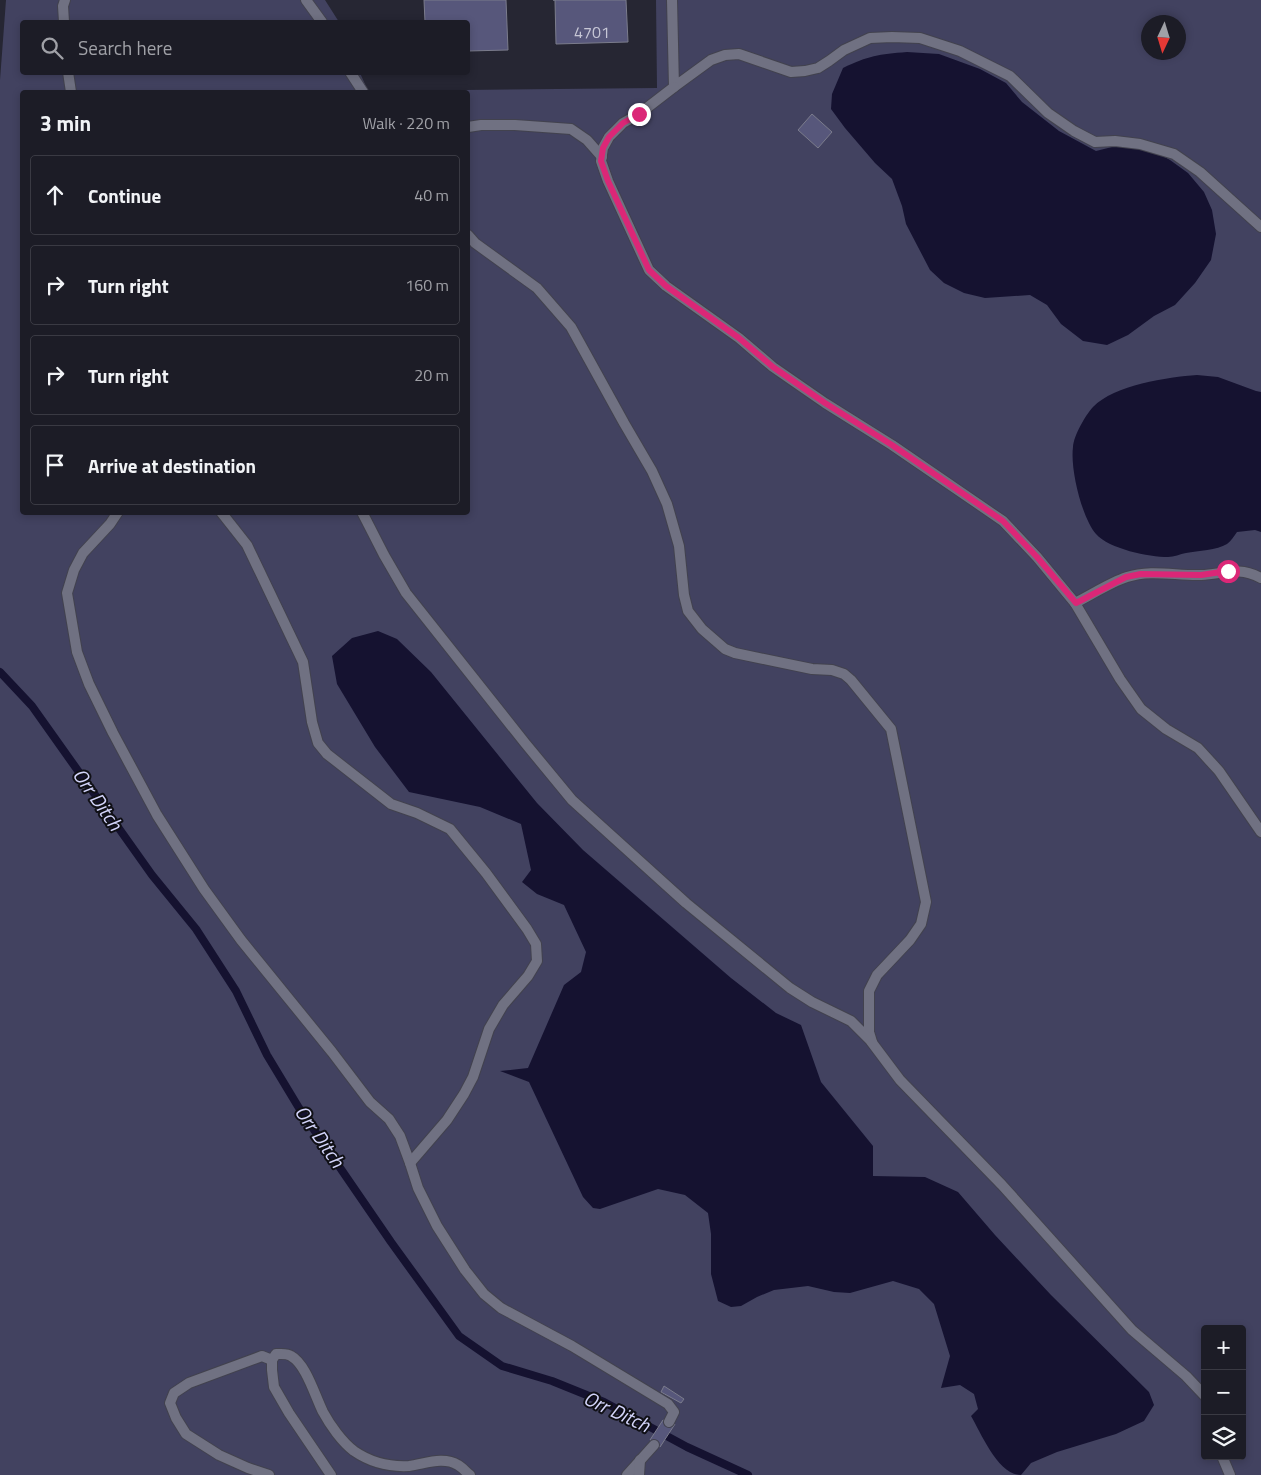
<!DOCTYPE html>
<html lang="en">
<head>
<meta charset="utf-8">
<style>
  :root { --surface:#1c1c26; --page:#25252e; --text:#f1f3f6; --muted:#a0a1a7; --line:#3a3a43 }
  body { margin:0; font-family:"Titillium Web",sans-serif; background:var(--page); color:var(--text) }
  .controls { position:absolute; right:15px; bottom:15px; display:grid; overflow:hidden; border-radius:5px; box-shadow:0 2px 8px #0003 }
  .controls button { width:45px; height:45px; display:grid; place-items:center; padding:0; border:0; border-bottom:1px solid var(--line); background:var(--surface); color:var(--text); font:25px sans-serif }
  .compass { position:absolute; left:1141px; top:15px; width:45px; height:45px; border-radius:50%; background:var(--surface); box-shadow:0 2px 8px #0003; rotate:184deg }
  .stop { position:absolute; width:15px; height:15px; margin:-11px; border:4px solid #db2777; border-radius:50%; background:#fff }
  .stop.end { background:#db2777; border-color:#fff; box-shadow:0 1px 5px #0008 }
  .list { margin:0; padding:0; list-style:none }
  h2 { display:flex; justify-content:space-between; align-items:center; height:65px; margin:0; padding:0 20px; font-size:21px }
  h2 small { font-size:16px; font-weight:400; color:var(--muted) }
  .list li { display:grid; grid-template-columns:32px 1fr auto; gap:15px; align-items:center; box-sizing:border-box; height:80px; margin:0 10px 10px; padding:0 10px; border:1px solid var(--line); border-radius:5px }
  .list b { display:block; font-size:19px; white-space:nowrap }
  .list em { font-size:16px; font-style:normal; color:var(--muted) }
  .icon { flex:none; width:28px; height:28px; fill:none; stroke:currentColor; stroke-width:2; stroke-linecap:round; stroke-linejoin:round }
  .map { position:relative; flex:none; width:1261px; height:1475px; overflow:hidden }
  .search { position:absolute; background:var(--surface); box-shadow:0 2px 8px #0003; left:20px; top:20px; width:450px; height:55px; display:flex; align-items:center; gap:12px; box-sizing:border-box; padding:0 18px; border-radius:5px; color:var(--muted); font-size:19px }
  .panel { position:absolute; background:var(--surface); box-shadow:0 2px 8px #0003; left:20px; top:90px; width:450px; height:425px; border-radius:5px }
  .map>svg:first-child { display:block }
</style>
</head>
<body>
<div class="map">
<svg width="1261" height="1475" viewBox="0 0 1261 1475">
  <rect width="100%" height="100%" fill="#262633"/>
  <path fill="#424260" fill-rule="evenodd" d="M6,0H325L339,22H22V72L360,73L368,91L657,88L656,0H1261V1475H0V80ZM1148,22H1178V52H1148ZM22,92H468V512H22ZM1205,1329H1242V1456H1205Z"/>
  <g fill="#151230">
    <path d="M907,52L939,54L980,69L1006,83L1022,102L1059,131L1096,151L1112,147L1130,145L1150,149L1170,160L1188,173L1204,192L1212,210L1216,234L1211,260L1195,283L1175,305L1154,316L1128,335L1107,345L1083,341L1061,324L1047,305L1030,295L985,298L964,293L944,283L930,270L906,224L902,206L892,179L875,163L845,128L831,109L832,94L843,68C868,56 879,54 907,52Z"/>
    <path d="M1197,375L1218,377L1256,391L1261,392V532L1255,530L1237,532C1234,536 1231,541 1227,544C1217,550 1198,551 1186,553C1180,554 1174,557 1168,557C1149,557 1109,549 1096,534C1082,518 1070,469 1073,447C1074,435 1085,416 1093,407C1114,385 1168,377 1197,375Z"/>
    <path d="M378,631L397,639L431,672L537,803L583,850L731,978L776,1013L801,1025L821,1082L873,1146V1176L925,1177L958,1192L995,1235L1051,1295L1149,1392L1154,1405L1144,1421L1116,1434L1057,1452L1031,1463L1021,1475C998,1475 981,1433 971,1416L978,1409L974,1394L960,1385L941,1388L950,1356L934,1304L919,1289L893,1281L850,1293L834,1292L808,1286L774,1290L757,1297L741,1306L731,1307L718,1301L711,1274V1234L708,1213L685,1195L658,1189L600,1209L593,1208L583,1197L529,1082L500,1071L528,1068L564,985L581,972L586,952L564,905L537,894L522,882L531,870L521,824L480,807L409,792L375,747L337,684L332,656L352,638Z"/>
  </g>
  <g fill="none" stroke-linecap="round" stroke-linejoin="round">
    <path stroke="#151230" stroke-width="8" d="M0,672L32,706L152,875L196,929L236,991L267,1055L299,1108L391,1242L459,1336L502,1366L552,1381L604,1402L687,1447L748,1475"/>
  </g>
  <g fill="#57577b" stroke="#7b7c8c">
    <path d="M424,0H506L508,50L468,51V22H425Z"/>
    <path d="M553,0H626L628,42L556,44L555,0Z"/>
    <path d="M812,114L832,132L818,148L798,130Z"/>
    <path d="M664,1386L684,1399L681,1403L661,1392Z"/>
    <path d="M663,1420L675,1424L660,1447L650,1440Z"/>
  </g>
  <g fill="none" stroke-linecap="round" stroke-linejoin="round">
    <g stroke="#42424e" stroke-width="12">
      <g id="service">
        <path d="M306,0L322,22"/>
        <path d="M672,0L674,87L711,60L725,55L739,54L791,72L805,71L818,68L829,61L844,50L870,38L892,37L920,38L960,51L1010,76L1048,113L1074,131L1095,142L1115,141L1140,144L1174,154L1200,172L1261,227"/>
        <path d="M64,22L63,6L65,0"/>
        <path d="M68,72L71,92"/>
        <path d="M350,72L363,92"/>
        <path d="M674,87L639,114L623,123L609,137L603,148L601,161L608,181L649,270L666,286L739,338L773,367L825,403L892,445L1003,521L1037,557L1075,603"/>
        <path d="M468,127L481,125H515L571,129L587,140L602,157"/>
        <path d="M468,235L475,243L537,288L571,327L624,423L652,471L667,504L679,546L684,595L688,611L702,629L725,649L735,653L812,669L832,670L844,674L851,680L891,729L926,902L921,924L910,940L877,975L869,991V1032L872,1042"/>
        <path d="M118,512L110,524L83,553L74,570L67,593L77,652L89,684L113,733L157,815L204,889L241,940L332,1052L370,1102L389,1119L400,1136L410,1163L418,1188L437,1226L465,1270L484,1294L501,1308L572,1346L668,1404L674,1412L669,1422"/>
        <path d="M221,512L247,545L303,662L312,722L318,743L327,754L391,804L417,813L450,829L486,873L527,929L536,944L537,961L528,976L503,1005L489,1029L473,1077L464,1094L447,1120L410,1163"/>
        <path d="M362,512L384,555L406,593L525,743L572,800L686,903L790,988L812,1002L851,1021L870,1040L900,1080L1002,1185L1132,1330L1186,1376L1205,1396"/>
        <path d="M1261,578C1238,566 1224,574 1201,575C1177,576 1151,569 1127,577C1111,582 1091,595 1075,603L1120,679L1141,709L1166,729L1198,748L1219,771L1261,832"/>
        <path d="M1222,1456L1230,1475"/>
        <path d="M269,1475L248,1468L219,1455L186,1434L176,1418L170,1403L174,1393L189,1383L262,1356L272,1360"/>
        <path d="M331,1475L289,1413L274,1387L272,1370V1360L276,1354C281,1354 287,1353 291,1356C306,1364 315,1396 323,1412C330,1425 342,1442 354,1451C370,1462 390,1467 409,1466C425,1464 443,1456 458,1465C462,1467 466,1472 470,1475"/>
        <path d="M627,1475L654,1445"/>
        <path d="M639,1475L640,1460"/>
      </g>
    </g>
    <use href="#service" stroke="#707182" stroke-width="10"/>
  </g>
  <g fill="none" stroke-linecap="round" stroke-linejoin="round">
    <path stroke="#db2777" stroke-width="6" d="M639,114L623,123L609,137L603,148L601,161L608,181L649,270L666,286L739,338L773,367L825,403L892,445L1003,521L1037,557L1076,603L1126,577L1141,574L1201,575L1228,571"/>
  </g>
  <g text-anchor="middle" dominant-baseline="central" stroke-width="4" stroke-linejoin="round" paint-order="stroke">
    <g font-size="16" fill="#c7c7d6">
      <text x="592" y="32">4701</text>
    </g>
    <g font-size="20" font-style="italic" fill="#d3d4fa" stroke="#101016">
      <text transform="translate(98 799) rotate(55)">Orr Ditch</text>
      <text transform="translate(320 1136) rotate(55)">Orr Ditch</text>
      <text transform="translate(617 1411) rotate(25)">Orr Ditch</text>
    </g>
  </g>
</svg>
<div class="controls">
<button>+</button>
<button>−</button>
<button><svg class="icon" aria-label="layers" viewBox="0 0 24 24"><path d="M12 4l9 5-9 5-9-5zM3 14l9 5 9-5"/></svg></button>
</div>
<svg class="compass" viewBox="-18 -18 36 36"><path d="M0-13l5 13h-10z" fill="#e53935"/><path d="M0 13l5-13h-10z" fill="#a0a1a7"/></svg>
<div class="stop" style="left:1228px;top:571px"></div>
<div class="stop end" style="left:639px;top:114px"></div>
<div class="search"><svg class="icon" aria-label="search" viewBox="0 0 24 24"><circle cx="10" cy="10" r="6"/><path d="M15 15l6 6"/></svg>Search here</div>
<section class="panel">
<h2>3 min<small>Walk · 220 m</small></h2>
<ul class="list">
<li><svg class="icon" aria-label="ahead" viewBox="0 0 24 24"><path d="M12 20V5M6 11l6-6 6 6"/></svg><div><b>Continue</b></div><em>40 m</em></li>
<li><svg class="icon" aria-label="right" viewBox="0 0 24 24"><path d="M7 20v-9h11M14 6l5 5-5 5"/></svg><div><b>Turn right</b></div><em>160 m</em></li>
<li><svg class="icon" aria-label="right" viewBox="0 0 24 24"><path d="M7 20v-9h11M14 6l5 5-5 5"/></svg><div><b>Turn right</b></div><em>20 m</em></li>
<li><svg class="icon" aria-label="arrive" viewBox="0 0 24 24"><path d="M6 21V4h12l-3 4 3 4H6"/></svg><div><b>Arrive at destination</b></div></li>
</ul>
</section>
</div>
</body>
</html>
